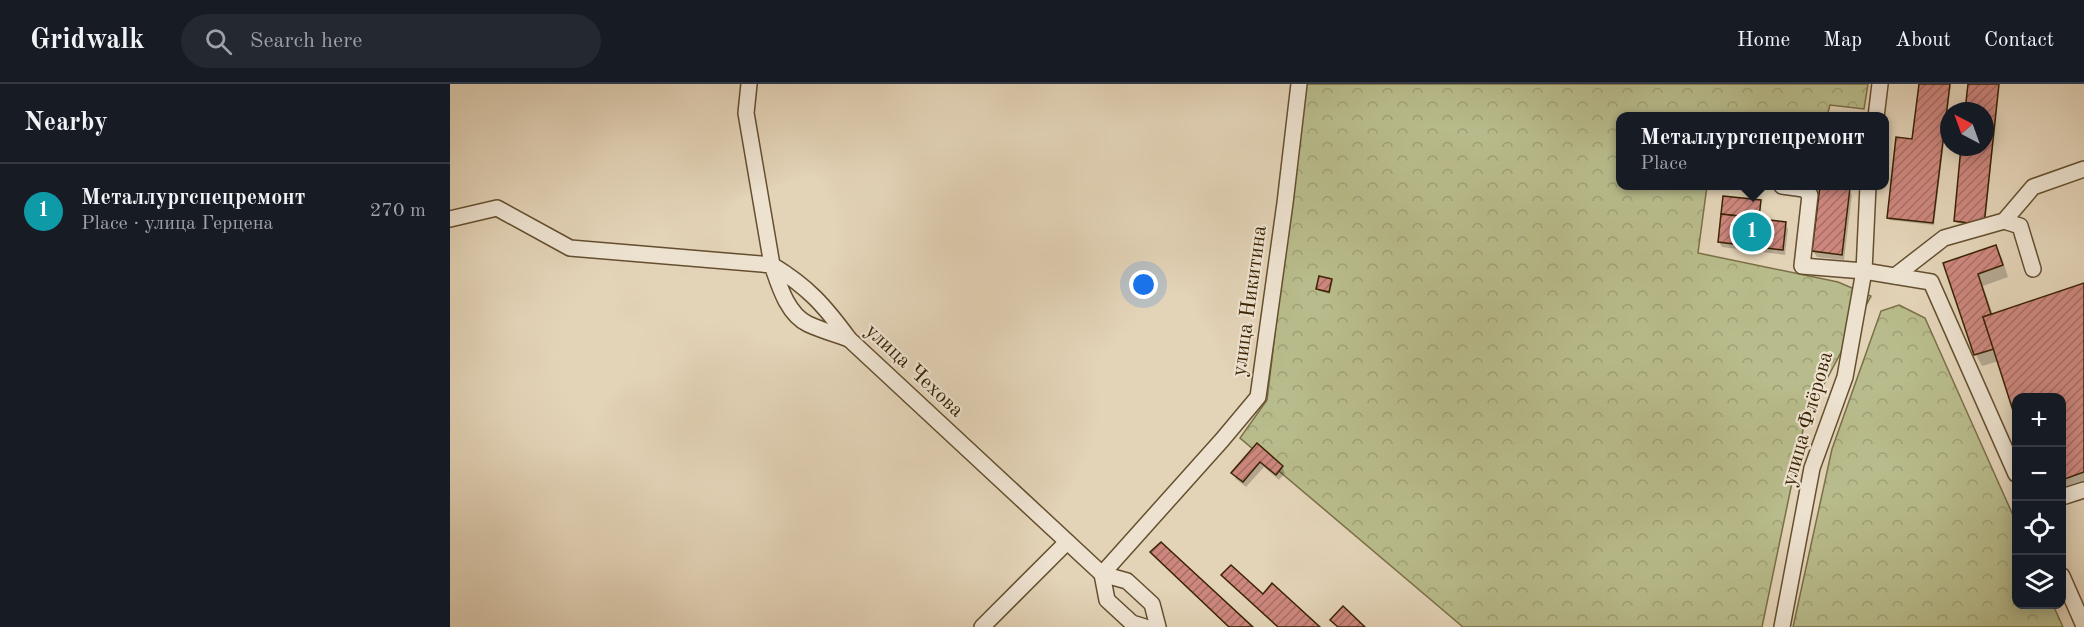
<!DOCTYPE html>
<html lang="en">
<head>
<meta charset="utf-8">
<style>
  :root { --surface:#171b24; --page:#242831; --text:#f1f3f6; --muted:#9ea1a6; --line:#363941; --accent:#0f766e }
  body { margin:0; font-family:"Old Standard TT",serif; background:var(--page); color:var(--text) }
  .controls { position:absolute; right:18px; bottom:18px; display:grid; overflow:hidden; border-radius:12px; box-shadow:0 3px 15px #0003 }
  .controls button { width:54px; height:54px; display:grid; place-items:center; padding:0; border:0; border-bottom:2px solid var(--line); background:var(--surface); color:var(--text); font:30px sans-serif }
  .compass { position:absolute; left:1490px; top:18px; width:54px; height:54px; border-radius:50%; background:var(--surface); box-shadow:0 3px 15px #0003; rotate:319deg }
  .you { position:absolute; left:694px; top:201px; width:21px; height:21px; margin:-15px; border:4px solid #fff; border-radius:50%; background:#1a73e8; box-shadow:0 0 0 9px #1a73e833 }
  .badge { display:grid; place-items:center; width:39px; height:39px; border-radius:50%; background:var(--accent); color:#fff; font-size:20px; font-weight:700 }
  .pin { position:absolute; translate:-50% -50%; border:3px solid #fff; box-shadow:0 2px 6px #0006 }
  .popup { position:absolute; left:1166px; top:28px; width:273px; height:78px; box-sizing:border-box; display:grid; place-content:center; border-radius:12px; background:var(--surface); filter:drop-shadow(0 2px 4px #0005); font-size:20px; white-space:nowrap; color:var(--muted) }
  .popup b { font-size:22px; color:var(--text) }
  .popup::after { content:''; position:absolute; left:50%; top:100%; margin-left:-12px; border:12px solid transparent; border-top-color:var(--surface) }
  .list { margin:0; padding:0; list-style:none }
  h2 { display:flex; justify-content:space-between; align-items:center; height:78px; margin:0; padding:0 24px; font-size:26px }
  h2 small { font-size:20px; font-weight:400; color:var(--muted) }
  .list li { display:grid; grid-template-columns:39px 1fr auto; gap:18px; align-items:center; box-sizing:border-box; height:96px; padding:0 24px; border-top:2px solid var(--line) }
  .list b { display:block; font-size:22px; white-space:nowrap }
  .list p { margin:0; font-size:20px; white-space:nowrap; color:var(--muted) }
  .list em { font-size:20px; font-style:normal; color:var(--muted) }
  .icon { flex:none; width:33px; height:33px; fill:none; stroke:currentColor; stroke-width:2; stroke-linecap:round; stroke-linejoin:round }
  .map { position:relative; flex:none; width:1634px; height:543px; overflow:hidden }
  header { display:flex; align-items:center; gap:36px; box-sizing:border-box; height:84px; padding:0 30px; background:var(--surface); border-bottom:2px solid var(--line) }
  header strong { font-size:28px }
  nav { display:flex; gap:33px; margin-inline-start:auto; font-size:21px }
  .search { width:420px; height:54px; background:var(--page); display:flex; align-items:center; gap:15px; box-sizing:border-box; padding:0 21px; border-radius:33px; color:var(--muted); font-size:22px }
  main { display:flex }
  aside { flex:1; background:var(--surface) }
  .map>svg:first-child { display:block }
</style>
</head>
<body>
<header>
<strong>Gridwalk</strong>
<div class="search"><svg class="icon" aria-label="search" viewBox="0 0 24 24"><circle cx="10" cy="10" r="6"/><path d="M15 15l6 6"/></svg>Search here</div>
<nav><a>Home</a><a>Map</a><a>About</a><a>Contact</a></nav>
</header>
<main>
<aside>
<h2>Nearby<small></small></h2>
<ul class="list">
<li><span class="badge" style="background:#0f9aa8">1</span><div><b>Металлургспецремонт</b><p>Place · улица Герцена</p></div><em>270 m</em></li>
</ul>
</aside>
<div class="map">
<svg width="1634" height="543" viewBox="0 0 1634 543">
  <defs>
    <pattern id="forest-crowns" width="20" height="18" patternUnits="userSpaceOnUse" patternTransform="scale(1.5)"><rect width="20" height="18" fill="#b8bb8b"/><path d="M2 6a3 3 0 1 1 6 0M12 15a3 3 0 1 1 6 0" fill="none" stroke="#9fa076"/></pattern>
    <pattern id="building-hatch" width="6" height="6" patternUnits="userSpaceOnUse" patternTransform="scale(1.5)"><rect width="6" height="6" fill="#cd877e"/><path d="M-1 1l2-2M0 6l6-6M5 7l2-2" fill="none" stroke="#a86e65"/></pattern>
  </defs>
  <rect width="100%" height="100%" fill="#e3d3b7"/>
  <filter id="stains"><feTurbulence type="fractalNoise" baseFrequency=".00333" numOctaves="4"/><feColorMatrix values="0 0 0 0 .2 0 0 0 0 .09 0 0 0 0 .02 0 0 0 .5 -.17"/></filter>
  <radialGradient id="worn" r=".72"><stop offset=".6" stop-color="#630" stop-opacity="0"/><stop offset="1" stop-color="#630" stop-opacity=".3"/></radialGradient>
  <g fill="url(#forest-crowns)" stroke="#7a6f46" stroke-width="1.5">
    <path d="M855,0H1418L1414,25L1380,21L1377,32L1170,33V102H1257L1248,169L1388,198L1421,212L1355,336L1312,543H1013L790,354L817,316Z"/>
    <path d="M1449,221L1475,234L1566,438V520L1603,521L1613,543H1343L1382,365L1431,227Z"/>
  </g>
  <g fill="#0003">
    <path d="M1470,0H1501L1484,141L1439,136L1438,133L1464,57Z"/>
    <path d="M1519,0H1549L1535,142L1507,139L1505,137L1513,63H1535V27H1517Z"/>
    <path d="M1399,106L1402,111L1394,176L1367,173L1363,167Z"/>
    <path d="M1275,113L1310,118V133L1306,127L1304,128L1308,136L1335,139L1338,145L1335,171L1272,163L1269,158Z"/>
    <path d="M1545,163L1552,174L1558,193L1533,202L1543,231L1634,201V402L1612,409V314H1566V331L1549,277L1532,282L1526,271L1495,180Z"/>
    <path d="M881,197L882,199L880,210L869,207L867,204Z"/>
    <path d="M807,361L832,383L835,389L829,396L814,383L796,403L786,395L783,389Z"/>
  </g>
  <g fill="url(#building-hatch)" stroke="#3b2302" stroke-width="1.5">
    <path d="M1469,0H1500L1483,139L1437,134L1446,53L1462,55Z"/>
    <path d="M1518,0H1549L1534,141L1504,137L1511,63H1535V27H1515Z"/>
    <path d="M1370,102L1400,104L1392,171L1362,167Z"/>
    <path d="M1273,112L1311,116L1309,134L1271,130Z"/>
    <path d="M1271,130L1336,138L1333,166L1268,158Z"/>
    <path d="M1546,161L1553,181L1528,190L1541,230L1533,233L1544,265L1524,271L1493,179Z"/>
    <path d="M869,192L882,195L879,208L866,205Z"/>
    <path d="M1634,199V388L1612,396V314H1566V336L1533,233Z"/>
    <path d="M807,359L833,382L826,391L810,378L793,398L781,389Z"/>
    <path d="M711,458L803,543H779L700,468Z"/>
    <path d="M781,481L813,510L822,499L870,543H828L771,491Z"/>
    <path d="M893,522L915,543H888L880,536Z"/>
  </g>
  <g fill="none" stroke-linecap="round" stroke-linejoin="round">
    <g stroke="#654f2f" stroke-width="18">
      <g id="minor">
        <path d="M299,0L296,29L322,181C358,203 374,221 399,255L652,490L677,497L702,520L708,543"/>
        <path d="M1426,33L1430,0"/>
        <path d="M1332,102L1354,105L1360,111L1352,182L1414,187L1481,198L1566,390"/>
        <path d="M0,135L47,124L120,164L322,181C329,201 337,230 358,240C371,246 385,250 399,255"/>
        <path d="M1554,137L1570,142L1583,185"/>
        <path d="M1445,192L1494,154L1554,137L1583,103L1634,85"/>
        <path d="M1612,413L1634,406"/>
        <path d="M1612,492L1634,542"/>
        <path d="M532,543L617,458"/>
        <path d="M695,543L682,539L657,516L652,490L772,356L808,313L835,119L849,0"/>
        <path d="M1332,543L1362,384L1395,293L1414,187L1418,102"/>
      </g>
    </g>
    <use href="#minor" stroke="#ede2d0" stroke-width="15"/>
  </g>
  <g text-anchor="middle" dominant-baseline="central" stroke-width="4.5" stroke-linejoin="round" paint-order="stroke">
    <g font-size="21" fill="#3b2302" stroke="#ede2d0">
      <text transform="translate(800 217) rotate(-82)">улица Никитина</text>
      <text transform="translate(464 287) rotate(43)">улица Чехова</text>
      <text transform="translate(1358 335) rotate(-74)">улица Флёрова</text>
    </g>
  </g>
  <rect width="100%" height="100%" filter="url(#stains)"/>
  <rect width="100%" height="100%" fill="url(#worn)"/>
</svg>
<div class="controls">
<button>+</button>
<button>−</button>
<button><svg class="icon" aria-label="locate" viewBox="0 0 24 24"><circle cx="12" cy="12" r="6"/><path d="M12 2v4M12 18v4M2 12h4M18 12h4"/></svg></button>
<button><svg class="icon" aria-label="layers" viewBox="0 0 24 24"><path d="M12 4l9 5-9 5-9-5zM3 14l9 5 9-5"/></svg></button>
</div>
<svg class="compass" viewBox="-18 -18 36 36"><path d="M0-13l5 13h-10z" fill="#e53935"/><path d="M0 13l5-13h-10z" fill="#9ea1a6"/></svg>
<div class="you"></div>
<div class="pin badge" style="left:1302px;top:148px;background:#0f9aa8">1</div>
<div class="popup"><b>Металлургспецремонт</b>Place</div>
</div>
</main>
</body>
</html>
